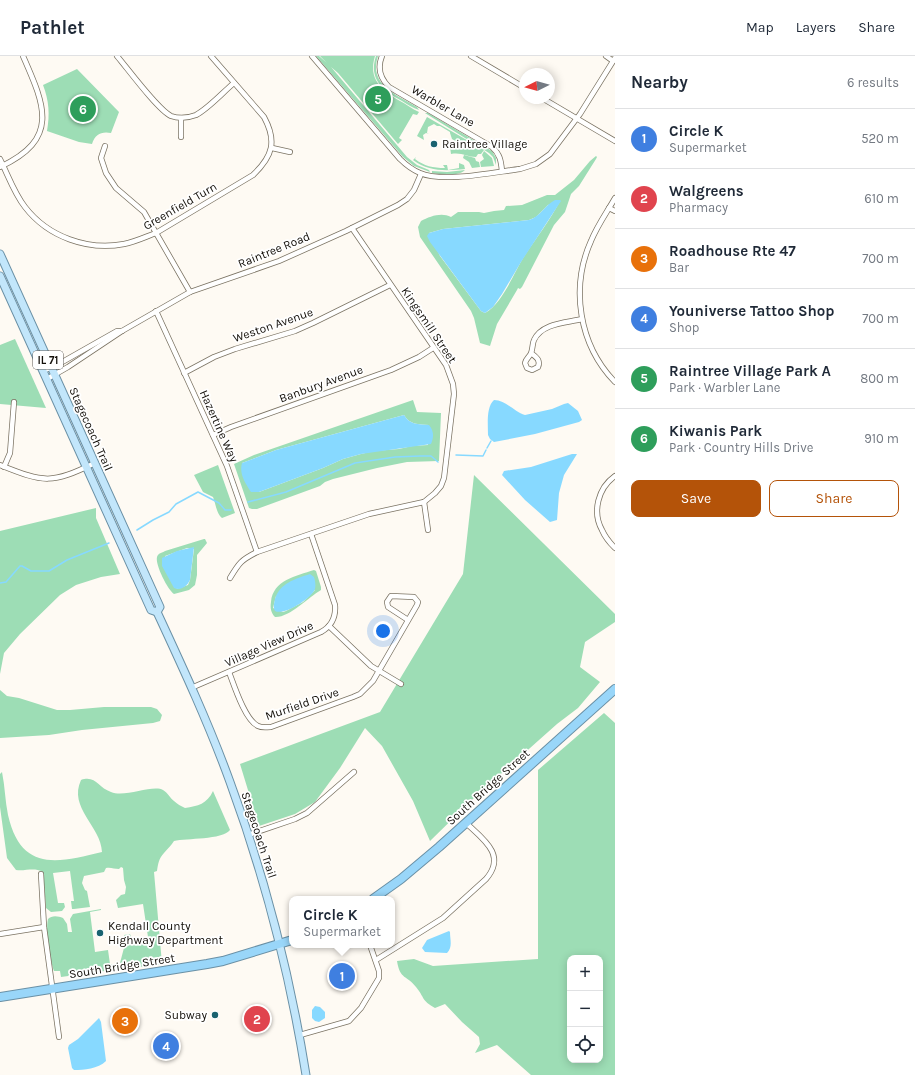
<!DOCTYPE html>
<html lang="en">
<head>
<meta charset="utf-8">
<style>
  :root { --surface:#fff; --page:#f6f6f7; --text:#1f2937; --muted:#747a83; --line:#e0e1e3; --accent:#b45309 }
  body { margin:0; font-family:Karla,sans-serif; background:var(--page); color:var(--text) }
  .controls { position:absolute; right:12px; bottom:12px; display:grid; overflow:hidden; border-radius:8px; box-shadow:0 2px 10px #0003 }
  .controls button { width:36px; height:36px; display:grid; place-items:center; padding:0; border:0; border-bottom:1px solid var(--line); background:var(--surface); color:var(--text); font:20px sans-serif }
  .compass { position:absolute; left:519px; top:12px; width:36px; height:36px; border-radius:50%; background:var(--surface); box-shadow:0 2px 10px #0003; rotate:265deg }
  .you { position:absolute; left:383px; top:575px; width:14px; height:14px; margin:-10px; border:3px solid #fff; border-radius:50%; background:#1a73e8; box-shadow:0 0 0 6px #1a73e833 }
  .badge { display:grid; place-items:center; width:26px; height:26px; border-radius:50%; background:var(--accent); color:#fff; font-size:13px; font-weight:700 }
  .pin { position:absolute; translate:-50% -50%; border:2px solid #fff; box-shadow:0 1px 4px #0006 }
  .popup { position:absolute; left:289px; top:840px; width:106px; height:52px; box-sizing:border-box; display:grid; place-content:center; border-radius:8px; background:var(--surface); filter:drop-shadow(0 1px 3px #0005); font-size:13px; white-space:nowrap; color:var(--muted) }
  .popup b { font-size:15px; color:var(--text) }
  .popup::after { content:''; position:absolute; left:50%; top:100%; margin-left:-8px; border:8px solid transparent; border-top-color:var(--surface) }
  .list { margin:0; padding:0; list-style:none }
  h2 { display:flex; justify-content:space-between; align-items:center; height:52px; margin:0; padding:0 16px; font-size:17px }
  h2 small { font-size:13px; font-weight:400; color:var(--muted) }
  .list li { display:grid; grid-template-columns:26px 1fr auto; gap:12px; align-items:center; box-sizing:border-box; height:60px; padding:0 16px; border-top:1px solid var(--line) }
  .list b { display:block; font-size:15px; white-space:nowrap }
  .list p { margin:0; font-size:13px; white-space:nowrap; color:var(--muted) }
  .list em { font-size:13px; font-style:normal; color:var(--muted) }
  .actions { display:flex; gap:8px; padding:12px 16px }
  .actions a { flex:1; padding:9px 0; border:1px solid var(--accent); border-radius:8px; text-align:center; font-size:14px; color:var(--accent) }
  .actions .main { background:var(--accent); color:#fff }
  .icon { flex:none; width:22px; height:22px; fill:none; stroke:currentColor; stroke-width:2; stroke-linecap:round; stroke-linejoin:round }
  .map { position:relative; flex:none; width:615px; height:1019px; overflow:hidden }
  header { display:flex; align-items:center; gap:24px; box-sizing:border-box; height:56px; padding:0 20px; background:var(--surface); border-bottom:1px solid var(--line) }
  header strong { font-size:19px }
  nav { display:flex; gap:22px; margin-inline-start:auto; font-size:14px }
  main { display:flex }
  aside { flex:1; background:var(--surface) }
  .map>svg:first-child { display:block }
</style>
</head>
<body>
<header>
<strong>Pathlet</strong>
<nav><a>Map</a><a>Layers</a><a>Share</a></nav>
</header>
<main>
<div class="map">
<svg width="615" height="1019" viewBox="0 0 615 1019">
  <rect width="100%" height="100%" fill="#fefaf3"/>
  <g fill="#9dddb5" fill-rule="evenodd">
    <path d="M316,0H319L327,7L320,0H375C368,23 381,34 400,45C406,48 412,53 419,56L417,59L413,58L399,82L402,84L398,88L338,17L331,11L407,101L417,109L429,114L430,116L414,110L403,101Z"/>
    <path d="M376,0H378C368,29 397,39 417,51L419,54C413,52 407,48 402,45C384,35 368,24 376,0Z"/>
    <path d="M77,13L119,56L111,77C102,75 95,78 92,88L79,86L47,75C50,58 49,45 43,29Z"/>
    <path d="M428,57L492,95L496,102V109L493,101L489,97L425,57Z"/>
    <path d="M427,61L484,94L481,98H478L476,101C466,101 462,96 451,98L450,91L447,88L448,87L458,92L460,88L452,83L450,77L443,73L450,77V76L440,70H437L434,68L428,71L427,77L429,78L426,77L423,79L424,84L417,80Z"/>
    <path d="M484,95L492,102L494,110L481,111L480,106L484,103L482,99Z"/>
    <path d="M464,99L475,102L476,105L479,106L480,111L472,112L469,106L463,102Z"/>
    <path d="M596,100L597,101L596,103L579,130L571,138L565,156L554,169L522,231L520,233L518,232L517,234L497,268L490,290L480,287L474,262L471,255L420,181L418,171L421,165C430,160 442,156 451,161L458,156H479L484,157L494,155L504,154L506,150L522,149L547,139H555L574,124L590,105ZM560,145C550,164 537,181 525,199C514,216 503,247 485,257L481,255L440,200L429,177L443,173L529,164L536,161L548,149Z"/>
    <path d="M416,101L415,103C424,110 433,112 445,112L443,109H447L448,114L459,112V107L464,109L465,113C446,115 429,116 413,104Z"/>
    <path d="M465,114C458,121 441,118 432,117V115L447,116Z"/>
    <path d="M15,283L46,352L0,348V289Z"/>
    <path d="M413,344L417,356L441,357L439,405L407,406L377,412L333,423L325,426L320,430L257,453H252L249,452L234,408L254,399ZM404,359C410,369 418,368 429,369L428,389L412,390L399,393L374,395L361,398L343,403L323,412L259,436L242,407L276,394Z"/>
    <path d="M218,409L235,457L222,462C216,457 216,448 213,441L203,436L194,419Z"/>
    <path d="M474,419L615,558V566L585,586L580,611L600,626L578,652L557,668L475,741L430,785L413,745L382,690L365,672L340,712L315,746L295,758L259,770L240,708L380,656L463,518Z"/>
    <path d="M96,452V462L120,518L101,521L76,529L60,539L20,578L4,597L0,618V475Z"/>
    <path d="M204,483H205L207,487L197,499V519L195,529L189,534L174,538C168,534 155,509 157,501C158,497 162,497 165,495ZM187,492L194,493L190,524L188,529L177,533L165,500Z"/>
    <path d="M314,514L316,515L321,531V534C309,541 289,562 275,561C271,557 270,552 271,546C273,524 296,520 314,514ZM315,534L303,546L286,555L283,556L273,552L276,540Z"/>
    <path d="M0,634L7,640L19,642L57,654H70L104,651H151L157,653L162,659L160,665L153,667L82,674L49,679L0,682Z"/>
    <path d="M604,657L615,667V1019H531L497,989L475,997L480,988L479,981L462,966L445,948L435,952C421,944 425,942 416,931C407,919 400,924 397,905L414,903L433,910L538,903V714ZM570,902H600V1004H570Z"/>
    <path d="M2,716C5,730 5,745 8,759C21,816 57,807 102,796C101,770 68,752 81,724C96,719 98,732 111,736C125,742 153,728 163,734C168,737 170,742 174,745C177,748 181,750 185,752C198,750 207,748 213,735L230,774C222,784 187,782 174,785C171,790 168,792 164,797C159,802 158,808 157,815L154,816L162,908L124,913L121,911L120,907L125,888L124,879L130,878L132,884L148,881L143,848L118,852L116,844L121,839L125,838L126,831L124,824L123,812L121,811L119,813C114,813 111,811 106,812L104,816L84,820L82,827L85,834L87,835L90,851L74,853H72L71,845H74L70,815L53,817L58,847H64L65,851L62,855L51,856L46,852L43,816C34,811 27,815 16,814L7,802L0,751V718Z"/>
    <path d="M101,853V854L90,856L95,896L108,894L110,908H113L114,912L112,914L61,921L60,915H54C50,904 45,875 48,863C52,859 58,860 63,862L67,868L68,876H72L70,863L73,858Z"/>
  </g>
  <g fill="#87d9ff">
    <path d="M555,144H560L561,145L521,206L502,238L493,251L485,257L481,255L430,186L427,180L429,177L443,173L529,164C540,161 545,149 555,144Z"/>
    <path d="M494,344C506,344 514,356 525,359L552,353L564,348L568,347L578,355L582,364L579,366L535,378L494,386L490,383L488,379C488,369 486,351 494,344Z"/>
    <path d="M404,359C410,369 418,368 429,369C434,375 434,381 431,388L361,398L343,403L323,412L259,436H251C245,427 239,418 242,407L276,394Z"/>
    <path d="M572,398H577L564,419L559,437L557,464L550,466L525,444L502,419L504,415L531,411Z"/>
    <path d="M194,491L190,524C187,530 181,535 174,532L162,510V502L177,495Z"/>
    <path d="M310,518L314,521C315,524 316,529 315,533C312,542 284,560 275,555C273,551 274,548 275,543C280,527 295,523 310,518Z"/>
    <path d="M449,875L450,876C450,884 453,891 447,897L425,896L422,892L427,884Z"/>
    <path d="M315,950L320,951L325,956V962L319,966L315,965L312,962V954Z"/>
    <path d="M99,962L101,966L106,1005C98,1013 84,1014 74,1014L72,1012L68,992L69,989L78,983Z"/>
  </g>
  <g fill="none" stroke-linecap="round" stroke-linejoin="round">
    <g stroke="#87d9ff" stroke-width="1.5">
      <path d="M487,392L491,385"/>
      <path d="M456,399L483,400L486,394"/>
      <path d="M248,446L286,436L355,407L395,401L420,400H431L438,406"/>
      <path d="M137,474L153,464L169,456L176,448L198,436L219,447L225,454H231"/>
      <path d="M0,527L6,526L20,510H22L31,515H49L67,504L109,487"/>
    </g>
    <g stroke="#7b7363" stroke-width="6">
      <g id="street">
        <path d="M117,0C128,13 158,54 171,60C179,63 188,62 196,59C209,52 223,36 234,27"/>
        <path d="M312,0L400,103C406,109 413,114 420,117C443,127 495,116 520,113L536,108L550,98L580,58L615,2"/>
        <path d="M382,0C377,12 380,22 389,31L492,91C500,98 501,105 502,115"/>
        <path d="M471,0L525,32"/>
        <path d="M606,0L613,5"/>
        <path d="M542,42L615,85"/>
        <path d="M181,81V62"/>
        <path d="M105,90L101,102L106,117L116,132L144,156L190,236"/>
        <path d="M272,92L290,96"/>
        <path d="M0,103C8,119 14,137 25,151C48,181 88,195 124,188C135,186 145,181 156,177L253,119C273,100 277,85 264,61L211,0"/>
        <path d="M0,111C60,83 45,50 23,0"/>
        <path d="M615,142C607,156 597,170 591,185C570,232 579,289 615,326"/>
        <path d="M609,152L615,155"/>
        <path d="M156,255L227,410L257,496"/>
        <path d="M531,297C536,301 541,304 538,311L532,314L527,312L525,307C526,303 528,302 530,299C533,295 532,288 534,284C542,267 566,267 582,263"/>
        <path d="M43,315L57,309L117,275H122"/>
        <path d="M184,317L214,301L235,293L295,275L313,267L390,229"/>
        <path d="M47,323L68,311L122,275L190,236L279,205L346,175L398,149L407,143L414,134L421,118"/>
        <path d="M213,379L231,371L391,314L419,301L433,292"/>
        <path d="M0,409C45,427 51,428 95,407"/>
        <path d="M4,411L10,397L14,346"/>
        <path d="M615,420C598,432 592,456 602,474C605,481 610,487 615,492"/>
        <path d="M424,446L428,474"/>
        <path d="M230,522C239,507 241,504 257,496L369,458L424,446L435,437L441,430L444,422L454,338L453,328L446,309L352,172"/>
        <path d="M329,570L371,610L401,628"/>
        <path d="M229,616C234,629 245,664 258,670C262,672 266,671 271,671L353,641L360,638L373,625L417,549L418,546L414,541L391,540L387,546L388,551L408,564"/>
        <path d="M191,632L321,576C332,570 336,561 335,549L311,478"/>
        <path d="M248,779L295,763L307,757L354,716"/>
        <path d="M41,818L44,871L59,981"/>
        <path d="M0,878L44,871"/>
        <path d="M376,904L443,862L486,823C507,799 483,783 466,767"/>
        <path d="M300,979L349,965L361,952L379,922V915L370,889"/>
      </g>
    </g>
    <g stroke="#6a90a5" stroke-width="9">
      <g id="primary">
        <path d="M0,198L160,551L157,556C183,612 209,668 230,726C265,821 290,919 306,1019"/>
        <path d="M0,220L151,554L157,556"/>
      </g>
    </g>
    <g stroke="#6a90a5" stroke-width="10">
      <g id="highway">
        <path d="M373,843L401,823L439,791L615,633"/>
        <path d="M0,941L207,908L223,905L292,884"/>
      </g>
    </g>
    <use href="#street" stroke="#fff" stroke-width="4.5"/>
    <use href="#primary" stroke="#c2e6fb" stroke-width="7"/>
    <use href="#highway" stroke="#99d6f9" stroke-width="8"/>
  </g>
  <g fill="#196270" stroke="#fff" stroke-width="1.5">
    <circle cx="434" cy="88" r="4"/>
    <circle cx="100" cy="877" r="4"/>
    <circle cx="215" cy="959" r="4"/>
  </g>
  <g text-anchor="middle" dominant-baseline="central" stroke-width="3.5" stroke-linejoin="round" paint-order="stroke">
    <rect fill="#fff" stroke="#5a5753" stroke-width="1" x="33" y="295" width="30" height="18" rx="3"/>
    <g font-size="11" font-weight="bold" fill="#130f09">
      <text x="48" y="304">IL 71</text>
    </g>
    <g font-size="12" fill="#130f09" stroke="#fff">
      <text transform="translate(443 50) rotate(30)">Warbler Lane</text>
      <text transform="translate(180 150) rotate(-30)">Greenfield Turn</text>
      <text transform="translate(274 194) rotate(-22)">Raintree Road</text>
      <text transform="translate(273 269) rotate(-19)">Weston Avenue</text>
      <text transform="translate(429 269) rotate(56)">Kingsmill Street</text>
      <text transform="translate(321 328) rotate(-20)">Banbury Avenue</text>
      <text transform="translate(219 370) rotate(66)">Hazertine Way</text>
      <text transform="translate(91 373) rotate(66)">Stagecoach Trail</text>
      <text transform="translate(269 588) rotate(-24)">Village View Drive</text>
      <text transform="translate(302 648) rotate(-19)">Murfield Drive</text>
      <text transform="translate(488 731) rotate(-42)">South Bridge Street</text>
      <text transform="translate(259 779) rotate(72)">Stagecoach Trail</text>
      <text transform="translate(122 910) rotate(-9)">South Bridge Street</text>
    </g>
    <g font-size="12" fill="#130f09" stroke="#fff" text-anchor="start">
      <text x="442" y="88">Raintree Village</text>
      <text x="108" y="870">Kendall County<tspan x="108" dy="14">Highway Department</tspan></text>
      <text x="207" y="959" text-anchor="end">Subway</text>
    </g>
  </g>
</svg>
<div class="controls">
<button>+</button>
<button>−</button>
<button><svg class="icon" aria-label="locate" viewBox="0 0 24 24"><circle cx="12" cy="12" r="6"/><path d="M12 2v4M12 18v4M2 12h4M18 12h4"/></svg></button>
</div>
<svg class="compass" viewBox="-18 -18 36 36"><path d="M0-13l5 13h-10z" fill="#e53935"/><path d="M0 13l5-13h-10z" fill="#747a83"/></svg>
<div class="you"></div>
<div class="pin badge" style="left:342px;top:920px;background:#3f7fe0">1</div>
<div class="popup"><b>Circle K</b>Supermarket</div>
<div class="pin badge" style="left:257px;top:963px;background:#e0444e">2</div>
<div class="pin badge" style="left:125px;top:965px;background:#e8710a">3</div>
<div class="pin badge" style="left:166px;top:990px;background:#3f7fe0">4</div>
<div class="pin badge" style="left:378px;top:43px;background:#2e9e5b">5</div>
<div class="pin badge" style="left:83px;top:53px;background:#2e9e5b">6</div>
</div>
<aside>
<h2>Nearby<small>6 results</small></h2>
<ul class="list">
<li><span class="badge" style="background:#3f7fe0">1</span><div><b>Circle K</b><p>Supermarket</p></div><em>520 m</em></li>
<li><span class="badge" style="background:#e0444e">2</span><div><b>Walgreens</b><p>Pharmacy</p></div><em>610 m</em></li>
<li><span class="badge" style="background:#e8710a">3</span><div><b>Roadhouse Rte 47</b><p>Bar</p></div><em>700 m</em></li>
<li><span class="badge" style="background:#3f7fe0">4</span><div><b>Youniverse Tattoo Shop</b><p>Shop</p></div><em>700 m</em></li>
<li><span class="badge" style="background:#2e9e5b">5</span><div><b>Raintree Village Park A</b><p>Park · Warbler Lane</p></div><em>800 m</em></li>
<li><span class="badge" style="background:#2e9e5b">6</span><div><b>Kiwanis Park</b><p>Park · Country Hills Drive</p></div><em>910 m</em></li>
</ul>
<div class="actions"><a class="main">Save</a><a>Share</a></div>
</aside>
</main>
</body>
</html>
